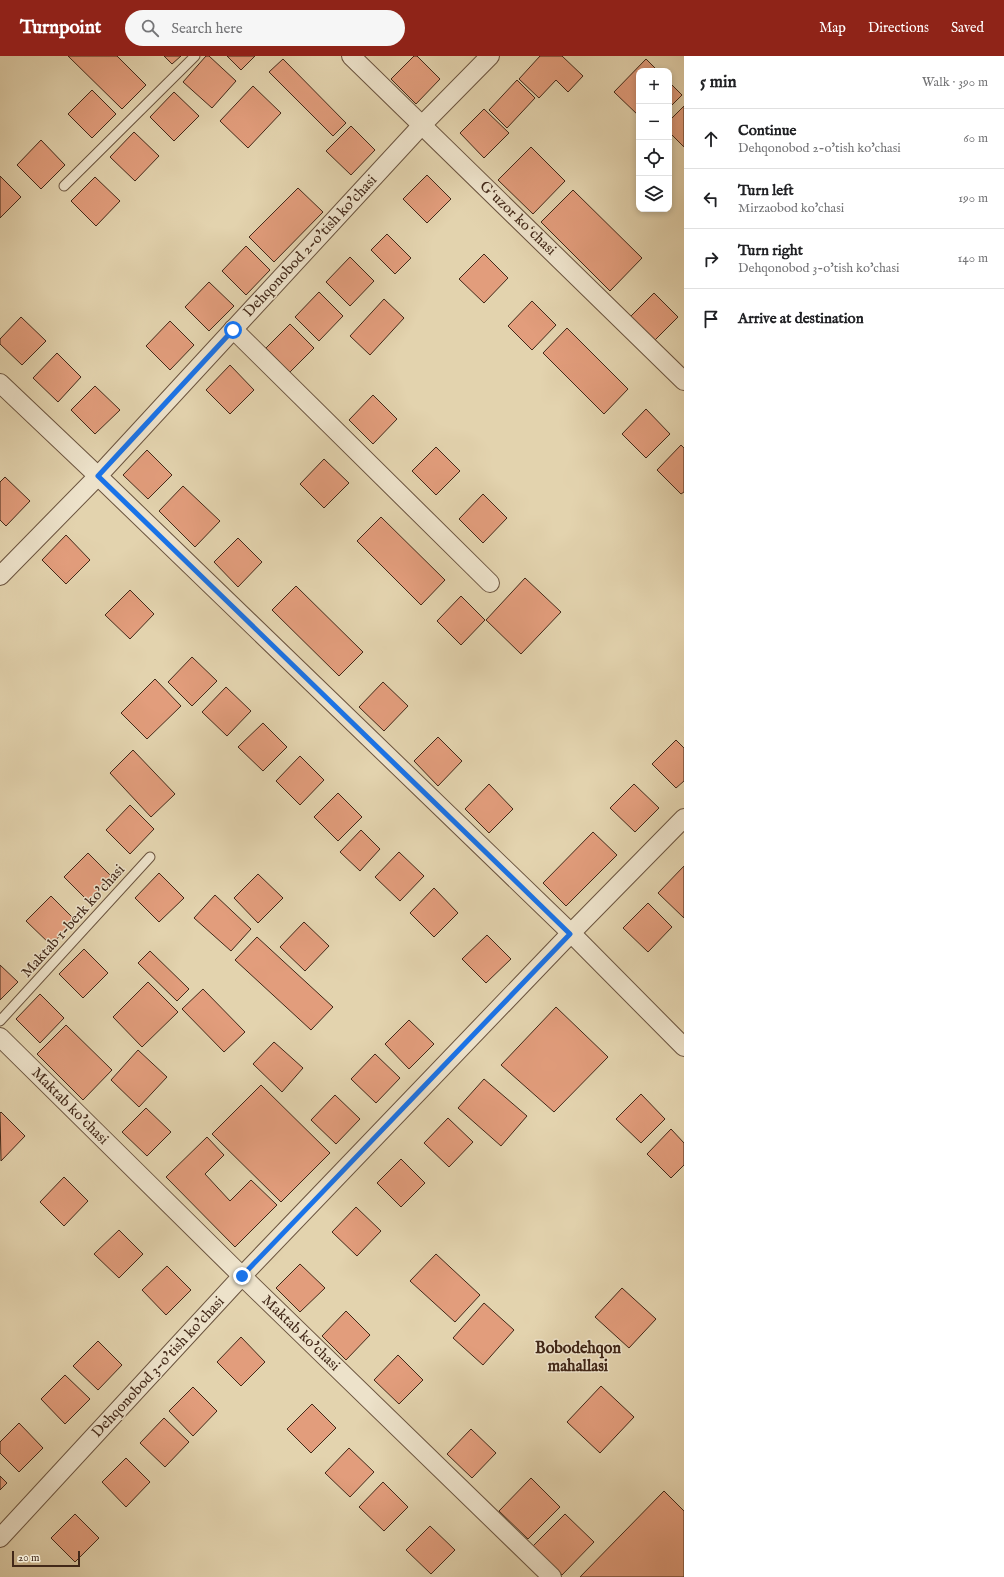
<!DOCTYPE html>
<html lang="en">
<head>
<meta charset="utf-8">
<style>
  :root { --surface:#fff; --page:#f6f6f6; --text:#202124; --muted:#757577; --line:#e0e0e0; --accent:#8f2418 }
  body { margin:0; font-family:"IM FELL English",serif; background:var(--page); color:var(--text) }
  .controls { position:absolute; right:12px; top:12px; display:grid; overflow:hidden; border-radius:8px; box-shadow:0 2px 6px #0003 }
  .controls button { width:36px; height:36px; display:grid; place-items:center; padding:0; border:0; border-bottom:1px solid var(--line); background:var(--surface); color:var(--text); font:20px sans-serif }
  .scale { position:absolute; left:12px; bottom:10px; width:68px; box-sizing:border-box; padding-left:4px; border:2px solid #422818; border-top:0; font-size:11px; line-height:14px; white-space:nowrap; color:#422818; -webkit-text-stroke:3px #ede2ca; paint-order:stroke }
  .stop { position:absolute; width:12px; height:12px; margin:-9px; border:3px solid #1a73e8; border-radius:50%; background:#fff }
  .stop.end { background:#1a73e8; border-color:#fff; box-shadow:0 1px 4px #0008 }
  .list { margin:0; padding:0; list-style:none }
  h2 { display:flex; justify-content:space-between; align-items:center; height:52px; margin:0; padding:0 16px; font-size:17px }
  h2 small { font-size:13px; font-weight:400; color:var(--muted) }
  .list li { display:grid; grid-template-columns:26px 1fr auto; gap:12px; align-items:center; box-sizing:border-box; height:60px; padding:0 16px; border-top:1px solid var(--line) }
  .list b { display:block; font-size:15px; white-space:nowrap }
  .list p { margin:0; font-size:13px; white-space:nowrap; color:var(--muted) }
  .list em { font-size:13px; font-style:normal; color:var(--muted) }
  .icon { flex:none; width:22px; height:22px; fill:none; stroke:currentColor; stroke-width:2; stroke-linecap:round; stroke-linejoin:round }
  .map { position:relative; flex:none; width:684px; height:1521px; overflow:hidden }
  header { display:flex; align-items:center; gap:24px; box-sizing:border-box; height:56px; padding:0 20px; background:var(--accent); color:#fff }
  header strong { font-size:19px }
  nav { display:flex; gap:22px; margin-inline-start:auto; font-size:14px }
  .search { width:280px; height:36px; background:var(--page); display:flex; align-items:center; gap:10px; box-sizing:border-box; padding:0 14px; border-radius:22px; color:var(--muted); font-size:15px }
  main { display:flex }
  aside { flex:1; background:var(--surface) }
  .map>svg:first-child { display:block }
</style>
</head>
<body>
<header>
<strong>Turnpoint</strong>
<div class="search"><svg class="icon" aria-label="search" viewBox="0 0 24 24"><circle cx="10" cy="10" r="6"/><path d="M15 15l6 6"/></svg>Search here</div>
<nav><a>Map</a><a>Directions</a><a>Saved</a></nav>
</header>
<main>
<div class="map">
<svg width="684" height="1521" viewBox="0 0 684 1521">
  <rect width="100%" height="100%" fill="#e3d3ae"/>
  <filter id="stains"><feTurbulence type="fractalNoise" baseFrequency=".005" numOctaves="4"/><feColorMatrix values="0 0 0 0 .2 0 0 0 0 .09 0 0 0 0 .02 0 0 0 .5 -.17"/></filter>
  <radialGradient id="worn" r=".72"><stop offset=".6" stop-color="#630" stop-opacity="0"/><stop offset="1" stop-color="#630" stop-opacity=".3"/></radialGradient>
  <g fill="#e29d7c" stroke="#422818">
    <path d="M68,0H117L146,29L122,53Z"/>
    <path d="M164,0H181L172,8Z"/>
    <path d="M206,0H209L236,25L212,52L183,26Z"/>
    <path d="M227,0H255L241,14Z"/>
    <path d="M414,0H417L440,23L416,48L391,23Z"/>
    <path d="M540,0H562L583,20L568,36L556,24L539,42L519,23Z"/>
    <path d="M283,3L346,67L333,80L269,16Z"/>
    <path d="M646,3L658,15H639V60L614,36Z"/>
    <path d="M517,24L535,42L507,72L489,54Z"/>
    <path d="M669,26L682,39L669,52Z"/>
    <path d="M253,30L281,57L248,92L220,65Z"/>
    <path d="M92,34L116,58L92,82L68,58Z"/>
    <path d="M174,36L199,60L174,85L150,61Z"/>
    <path d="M684,50V91L669,76V65Z"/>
    <path d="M484,53L509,77L484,102L460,77Z"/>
    <path d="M351,70L375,94L351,119L326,95Z"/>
    <path d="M134,76L159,100L135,125L110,101Z"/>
    <path d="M41,84L65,109L41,133L17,109Z"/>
    <path d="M531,91L565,125L533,158L498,124Z"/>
    <path d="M427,119L451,143L427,167L403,143Z"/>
    <path d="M0,120L21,141L0,162Z"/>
    <path d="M95,121L120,145L96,170L71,145Z"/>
    <path d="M298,132L323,156L274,206L249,181Z"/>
    <path d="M573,134L642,202L610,235L541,166Z"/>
    <path d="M387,178L411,202L395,218L371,194Z"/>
    <path d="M246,190L270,214L246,239L222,215Z"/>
    <path d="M484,198L508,222L484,247L459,223Z"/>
    <path d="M350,201L374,225L350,250L326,226Z"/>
    <path d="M209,226L234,250L209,275L185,251Z"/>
    <path d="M319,236L343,260L319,285L295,261Z"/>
    <path d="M654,237L678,261L654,285L630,261Z"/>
    <path d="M384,243L404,262L370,299L350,280Z"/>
    <path d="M532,245L556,269L532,294L508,270Z"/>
    <path d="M21,261L46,285L22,309L0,288V283Z"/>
    <path d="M170,265L194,289L170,314L146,290Z"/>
    <path d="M290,268L314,292L290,316L266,292Z"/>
    <path d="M567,272L628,333L604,358L543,297Z"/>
    <path d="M57,297L81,321L58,346L33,322Z"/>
    <path d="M230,309L254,334L230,358L206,334Z"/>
    <path d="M95,330L120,354L95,378L71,354Z"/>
    <path d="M373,339L397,363L373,388L349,364Z"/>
    <path d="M646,353L670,378L646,402L622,378Z"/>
    <path d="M681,389L684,392V436L681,438L657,414Z"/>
    <path d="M436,391L460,415L436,439L412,415Z"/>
    <path d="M147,394L172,419L148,443L123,419Z"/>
    <path d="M324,403L349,427L324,452L300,428Z"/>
    <path d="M5,421L30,445L6,470L0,464V426Z"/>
    <path d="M183,430L220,465L195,491L159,455Z"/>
    <path d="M483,438L507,462L483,487L459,463Z"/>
    <path d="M381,461L445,524L421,549L357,485Z"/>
    <path d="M66,479L90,504L66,528L42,504Z"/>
    <path d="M238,482L262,506L238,531L214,506Z"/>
    <path d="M525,522L561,556L521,598L486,564Z"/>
    <path d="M296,530L363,596L339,620L272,554Z"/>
    <path d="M130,534L154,558L130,583L105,559Z"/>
    <path d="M461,540L485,564L461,589L437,565Z"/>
    <path d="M192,601L217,625L192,650L168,626Z"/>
    <path d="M155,623L181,650L147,683L121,657Z"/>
    <path d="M383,626L408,650L384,675L359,651Z"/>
    <path d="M226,631L251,655L227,680L202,656Z"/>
    <path d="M263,667L287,691L263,715L238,691Z"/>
    <path d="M438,681L462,705L438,730L414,705Z"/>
    <path d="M676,684L684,692V725L676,732L652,708Z"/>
    <path d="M133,694L175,738L151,761L110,717Z"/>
    <path d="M300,700L324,724L300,749L276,725Z"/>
    <path d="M489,728L513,753L489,777L465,753Z"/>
    <path d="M634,728L659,752L635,776L610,752Z"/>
    <path d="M338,737L362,761L338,785L314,761Z"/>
    <path d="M130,749L154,773L130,798L106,774Z"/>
    <path d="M361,774L380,793L360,815L340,796Z"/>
    <path d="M593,776L617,799L566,850L543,827Z"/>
    <path d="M399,796L424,820L400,845L375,821Z"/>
    <path d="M88,797L112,821L88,845L64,821Z"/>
    <path d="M684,810V862L658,837Z"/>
    <path d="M159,817L184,842L159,866L135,842Z"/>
    <path d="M258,818L283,842L258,867L234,842Z"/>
    <path d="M434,832L458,857L434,881L410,857Z"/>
    <path d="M215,839L251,873L231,895L194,862Z"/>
    <path d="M51,840L75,864L51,889L26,865Z"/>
    <path d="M648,847L672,871L648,896L623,872Z"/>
    <path d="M304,866L329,890L305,915L280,891Z"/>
    <path d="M487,879L511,903L486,927L462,903Z"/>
    <path d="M257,881L333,951L311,974L235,904Z"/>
    <path d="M84,893L108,917L83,942L59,918Z"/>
    <path d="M150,895L189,933L177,945L138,907Z"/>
    <path d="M0,909L18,926L0,944Z"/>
    <path d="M148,926L178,956L142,991L113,961Z"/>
    <path d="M203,933L245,976L224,996L182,953Z"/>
    <path d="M40,938L64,962L40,987L16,963Z"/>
    <path d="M556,951L608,1001L554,1056L501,1009Z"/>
    <path d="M409,964L434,988L409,1013L385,988Z"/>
    <path d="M66,969L112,1014L83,1044L37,998Z"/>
    <path d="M274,986L303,1012L282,1036L253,1008Z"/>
    <path d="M138,994L167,1021L139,1051L111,1024Z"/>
    <path d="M375,998L400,1022L376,1047L351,1023Z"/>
    <path d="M484,1023L527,1060L501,1090L458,1052Z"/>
    <path d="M261,1029L330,1097L281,1146L212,1078Z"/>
    <path d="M641,1038L665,1063L641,1087L616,1063Z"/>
    <path d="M335,1039L360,1063L336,1088L311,1064Z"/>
    <path d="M146,1052L171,1076L147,1100L122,1076Z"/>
    <path d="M1,1056L25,1080L1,1105L0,1057Z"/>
    <path d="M448,1062L473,1086L449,1111L424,1087Z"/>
    <path d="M671,1073L684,1087V1109L671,1122L647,1098Z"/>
    <path d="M207,1081L224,1099L205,1118L230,1145L251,1124L277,1149L235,1191L166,1121Z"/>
    <path d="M401,1103L425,1127L401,1151L377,1127Z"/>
    <path d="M64,1121L88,1145L64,1170L40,1146Z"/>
    <path d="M356,1151L381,1175L357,1200L332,1176Z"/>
    <path d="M119,1174L143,1198L119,1222L94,1198Z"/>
    <path d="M436,1198L480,1239L455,1266L410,1225Z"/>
    <path d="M300,1208L325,1232L300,1256L276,1232Z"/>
    <path d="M167,1210L191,1234L166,1259L142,1234Z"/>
    <path d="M622,1232L656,1263L629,1292L595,1261Z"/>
    <path d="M484,1247L514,1274L483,1309L453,1282Z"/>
    <path d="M346,1255L370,1279L346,1304L322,1280Z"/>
    <path d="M241,1281L265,1306L241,1330L217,1306Z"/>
    <path d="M98,1285L122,1309L98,1334L73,1310Z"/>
    <path d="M398,1299L423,1324L399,1348L374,1324Z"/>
    <path d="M65,1319L90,1343L65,1368L41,1343Z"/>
    <path d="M601,1330L634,1361L600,1397L567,1366Z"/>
    <path d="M193,1331L217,1355L193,1380L169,1355Z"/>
    <path d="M312,1348L336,1372L311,1397L287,1373Z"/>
    <path d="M164,1362L189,1386L165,1411L140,1387Z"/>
    <path d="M19,1367L43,1392L19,1416L0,1397V1386Z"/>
    <path d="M471,1373L496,1397L472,1422L447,1398Z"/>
    <path d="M349,1392L374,1416L350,1441L325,1417Z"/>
    <path d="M126,1402L150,1426L126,1451L102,1426Z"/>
    <path d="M0,1420L7,1427L0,1434Z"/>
    <path d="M531,1422L560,1451L528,1483L499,1455Z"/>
    <path d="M383,1426L408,1451L384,1475L359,1451Z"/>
    <path d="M664,1435L684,1455V1521H580Z"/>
    <path d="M75,1458L99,1482L75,1506L51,1482Z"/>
    <path d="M565,1458L594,1486L562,1519L533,1490Z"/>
    <path d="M430,1470L455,1494L431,1518L406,1494Z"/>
  </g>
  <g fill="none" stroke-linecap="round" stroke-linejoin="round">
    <g stroke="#6a533e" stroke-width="11">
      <g id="lane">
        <path d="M64,130L195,0"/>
        <path d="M0,965L150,801"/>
      </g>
    </g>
    <g stroke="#6a533e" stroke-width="20">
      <g id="street">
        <path d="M351,0L684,325"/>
        <path d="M233,273L490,527"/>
        <path d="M0,327L98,420L571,877L684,991"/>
        <path d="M0,520L98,420L422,69L490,0"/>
        <path d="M0,981L242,1220L552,1521"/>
        <path d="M0,1482L242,1220L571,877L684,762"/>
      </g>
    </g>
    <use href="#lane" stroke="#ede2ca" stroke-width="9"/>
    <use href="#street" stroke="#ede2ca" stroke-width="18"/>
  </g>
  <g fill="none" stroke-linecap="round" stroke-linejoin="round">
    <path stroke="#1a73e8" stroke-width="5" d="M233,274L98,420L570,878L242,1220"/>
  </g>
  <g text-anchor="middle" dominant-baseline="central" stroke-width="3" stroke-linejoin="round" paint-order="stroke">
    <g font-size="15" fill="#422818" stroke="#ede2ca">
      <text transform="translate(518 162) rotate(44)">Gʻuzor koʻchasi</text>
      <text transform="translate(310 190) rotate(-47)">Dehqonobod 2-o'tish ko'chasi</text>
      <text transform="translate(73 865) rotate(-48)">Maktab 1-berk ko'chasi</text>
      <text transform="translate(70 1050) rotate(45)">Maktab ko'chasi</text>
      <text transform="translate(301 1277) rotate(44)">Maktab ko'chasi</text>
      <text transform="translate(158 1311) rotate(-47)">Dehqonobod 3-o'tish ko'chasi</text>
    </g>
    <g font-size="16" font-weight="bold" fill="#422818" stroke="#ede2ca">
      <text x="578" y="1293">Bobodehqon<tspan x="578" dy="18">mahallasi</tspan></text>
    </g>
  </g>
  <rect width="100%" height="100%" filter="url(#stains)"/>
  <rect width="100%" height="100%" fill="url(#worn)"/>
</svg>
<div class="controls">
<button>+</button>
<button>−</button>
<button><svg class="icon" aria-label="locate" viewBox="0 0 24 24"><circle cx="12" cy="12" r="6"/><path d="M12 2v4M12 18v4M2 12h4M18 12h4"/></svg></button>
<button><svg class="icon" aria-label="layers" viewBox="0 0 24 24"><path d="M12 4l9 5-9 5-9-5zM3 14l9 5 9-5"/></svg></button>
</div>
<div class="scale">20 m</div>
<div class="stop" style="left:233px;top:274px"></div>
<div class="stop end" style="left:242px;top:1220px"></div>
</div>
<aside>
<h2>5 min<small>Walk · 390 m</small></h2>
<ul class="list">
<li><svg class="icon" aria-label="ahead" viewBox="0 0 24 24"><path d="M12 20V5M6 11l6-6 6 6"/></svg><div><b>Continue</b><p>Dehqonobod 2-o'tish ko'chasi</p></div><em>60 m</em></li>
<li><svg class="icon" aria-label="left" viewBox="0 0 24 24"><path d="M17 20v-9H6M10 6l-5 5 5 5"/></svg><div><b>Turn left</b><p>Mirzaobod ko'chasi</p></div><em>190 m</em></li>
<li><svg class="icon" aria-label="right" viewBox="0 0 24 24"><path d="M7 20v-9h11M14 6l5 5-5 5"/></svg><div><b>Turn right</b><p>Dehqonobod 3-o'tish ko'chasi</p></div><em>140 m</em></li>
<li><svg class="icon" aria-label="arrive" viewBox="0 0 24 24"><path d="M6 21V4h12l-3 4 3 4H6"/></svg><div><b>Arrive at destination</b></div></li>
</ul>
</aside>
</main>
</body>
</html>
